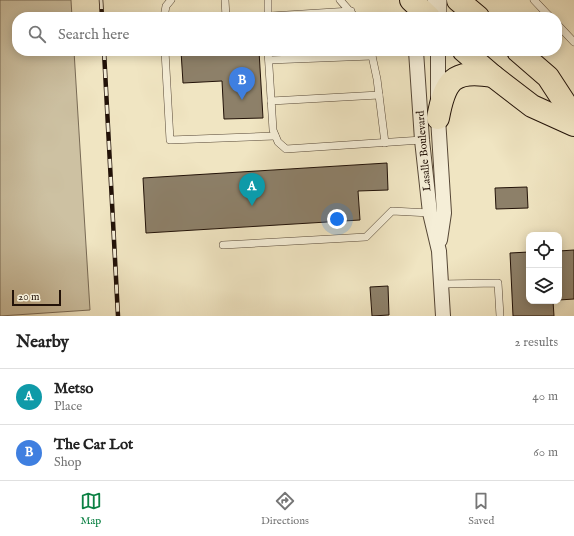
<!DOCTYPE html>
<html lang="en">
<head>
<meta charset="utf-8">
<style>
  :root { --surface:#fff; --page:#f2f2f2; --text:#222; --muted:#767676; --line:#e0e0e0; --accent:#0b8043 }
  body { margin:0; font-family:"IM FELL English",serif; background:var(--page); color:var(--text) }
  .controls { position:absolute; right:12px; bottom:12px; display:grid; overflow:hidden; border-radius:8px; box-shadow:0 2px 10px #0003 }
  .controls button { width:36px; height:36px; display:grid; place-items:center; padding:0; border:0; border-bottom:1px solid var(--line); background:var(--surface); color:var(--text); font:20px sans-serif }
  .scale { position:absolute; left:12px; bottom:10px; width:49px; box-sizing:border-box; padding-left:4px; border:2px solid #221208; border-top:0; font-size:11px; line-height:14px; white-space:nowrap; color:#221208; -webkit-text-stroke:3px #f5eed7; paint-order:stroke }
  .you { position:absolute; left:337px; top:219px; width:14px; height:14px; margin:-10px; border:3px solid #fff; border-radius:50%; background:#1a73e8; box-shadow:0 0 0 6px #1a73e833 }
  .badge { display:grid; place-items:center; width:26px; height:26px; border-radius:50%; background:var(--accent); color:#fff; font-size:13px; font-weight:700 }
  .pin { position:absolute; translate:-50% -33px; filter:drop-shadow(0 1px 2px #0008) }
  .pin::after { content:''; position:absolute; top:21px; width:14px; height:12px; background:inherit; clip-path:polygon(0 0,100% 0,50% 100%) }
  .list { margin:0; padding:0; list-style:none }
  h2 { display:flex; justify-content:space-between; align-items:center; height:52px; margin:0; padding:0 16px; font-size:17px }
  h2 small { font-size:13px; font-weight:400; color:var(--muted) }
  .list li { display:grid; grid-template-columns:26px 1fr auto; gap:12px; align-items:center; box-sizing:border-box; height:56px; padding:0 16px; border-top:1px solid var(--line) }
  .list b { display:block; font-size:15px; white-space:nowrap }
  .list p { margin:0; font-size:13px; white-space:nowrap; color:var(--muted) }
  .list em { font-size:13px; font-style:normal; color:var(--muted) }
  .icon { flex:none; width:22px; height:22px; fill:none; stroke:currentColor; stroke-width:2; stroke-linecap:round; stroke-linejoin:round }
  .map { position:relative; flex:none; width:574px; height:316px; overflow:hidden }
  .search { position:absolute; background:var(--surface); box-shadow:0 2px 10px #0003; left:12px; right:12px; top:12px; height:44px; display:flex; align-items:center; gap:10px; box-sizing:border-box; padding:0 14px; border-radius:16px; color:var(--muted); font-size:15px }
  .sheet { height:164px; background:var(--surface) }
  nav { display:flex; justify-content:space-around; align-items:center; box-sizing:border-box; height:56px; border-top:1px solid var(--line); background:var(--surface); font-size:11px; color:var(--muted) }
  nav a { display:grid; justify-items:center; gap:2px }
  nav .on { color:var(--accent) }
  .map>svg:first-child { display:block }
</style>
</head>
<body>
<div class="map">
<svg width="574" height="316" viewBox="0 0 574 316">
  <rect width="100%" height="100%" fill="#f0e5c2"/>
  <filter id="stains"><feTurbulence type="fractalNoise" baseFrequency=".005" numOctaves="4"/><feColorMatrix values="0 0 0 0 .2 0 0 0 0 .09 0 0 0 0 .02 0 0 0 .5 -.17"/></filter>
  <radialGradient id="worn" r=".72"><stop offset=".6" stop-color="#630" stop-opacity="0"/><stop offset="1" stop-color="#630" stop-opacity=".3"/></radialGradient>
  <path fill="#cdc1a2" stroke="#786a55" d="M0,0H71L72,17H17V51H74L90,310L0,316Z"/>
  <g fill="#8d8069" stroke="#221208">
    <path d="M181,51H259L263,118L224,119L222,81L183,83Z"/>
    <path d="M387,163L388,190L358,191L360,220L146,233L143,178Z"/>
    <path d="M527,187L528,208L496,209L495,188Z"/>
    <path d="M574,250V299L559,300V251Z"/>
    <path d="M529,252V301H553L554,316H513L510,253Z"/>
    <path d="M388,286L389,315L372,316L370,287Z"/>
  </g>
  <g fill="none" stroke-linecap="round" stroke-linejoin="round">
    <g stroke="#564736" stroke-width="8">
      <g id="lane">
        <path d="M225,0L226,17"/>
        <path d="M340,0L355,17"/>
        <path d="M534,0L550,17"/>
        <path d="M164,17L166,6L171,0"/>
        <path d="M253,17L351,11"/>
        <path d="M268,17V0"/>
        <path d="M557,24L574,42"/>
        <path d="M165,51L170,140L275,136"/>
        <path d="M268,51L273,130L278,142L286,149L422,140"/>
        <path d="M371,51L377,79L385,143"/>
        <path d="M269,60L372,56"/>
        <path d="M271,101L379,95"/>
        <path d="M223,245L366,237L392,211L430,213"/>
        <path d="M441,284L498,283L500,316"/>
      </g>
    </g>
    <g stroke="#564736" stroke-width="16">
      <g id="street">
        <path d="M416,51L422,140L430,213L439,251L443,316"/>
        <path d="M438,51V118L444,213L440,240"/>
      </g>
    </g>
    <g stroke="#221208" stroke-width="20">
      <path id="secondary" d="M437,0V17"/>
    </g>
    <g stroke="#221208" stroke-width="24">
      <g id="primary">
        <path d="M411,0L429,17"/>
        <path d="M458,0L478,17"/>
        <path d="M464,51L493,76L532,106L574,125"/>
        <path d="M518,51L548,77L574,117"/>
        <path d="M438,118C445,81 452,69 493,76"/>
      </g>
    </g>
    <use href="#lane" stroke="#f5eed7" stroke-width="7"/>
    <use href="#street" stroke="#f5eed7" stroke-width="14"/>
    <use href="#secondary" stroke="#f5eed7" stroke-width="19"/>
    <use href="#primary" stroke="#f0e5c2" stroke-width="22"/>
    <g stroke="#221208" stroke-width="4.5">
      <g id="rail">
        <path d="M101,0L102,17"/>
        <path d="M104,51L118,316"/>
      </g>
    </g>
    <use href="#rail" stroke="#f5eed7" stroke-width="3" stroke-dasharray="9" stroke-linecap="butt"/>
  </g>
  <g text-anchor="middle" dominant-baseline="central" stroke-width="4" stroke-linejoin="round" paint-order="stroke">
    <g font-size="11" fill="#221208" stroke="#f5eed7">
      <text transform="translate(424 151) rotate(-95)">Lasalle Boulevard</text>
    </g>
  </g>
  <rect width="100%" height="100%" filter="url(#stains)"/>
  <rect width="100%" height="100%" fill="url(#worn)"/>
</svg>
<div class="controls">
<button><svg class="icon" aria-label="locate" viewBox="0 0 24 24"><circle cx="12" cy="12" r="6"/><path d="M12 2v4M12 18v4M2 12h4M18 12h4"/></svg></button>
<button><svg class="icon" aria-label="layers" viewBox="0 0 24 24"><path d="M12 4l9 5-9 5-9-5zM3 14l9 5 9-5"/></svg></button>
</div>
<div class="scale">20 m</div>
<div class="you"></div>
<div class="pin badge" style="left:252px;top:206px;background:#0f9aa8">A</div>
<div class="pin badge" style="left:242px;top:100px;background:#3f7fe0">B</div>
<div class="search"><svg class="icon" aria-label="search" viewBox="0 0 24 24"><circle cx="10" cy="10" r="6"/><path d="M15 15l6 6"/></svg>Search here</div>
</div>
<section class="sheet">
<h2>Nearby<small>2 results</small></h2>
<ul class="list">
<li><span class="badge" style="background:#0f9aa8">A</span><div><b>Metso</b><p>Place</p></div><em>40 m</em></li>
<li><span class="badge" style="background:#3f7fe0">B</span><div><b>The Car Lot</b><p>Shop</p></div><em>60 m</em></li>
</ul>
</section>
<nav>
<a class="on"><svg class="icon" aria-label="map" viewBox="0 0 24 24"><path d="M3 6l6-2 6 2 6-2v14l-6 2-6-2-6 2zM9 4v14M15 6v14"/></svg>Map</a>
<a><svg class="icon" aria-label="directions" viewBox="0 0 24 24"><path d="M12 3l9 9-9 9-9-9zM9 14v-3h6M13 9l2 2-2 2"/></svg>Directions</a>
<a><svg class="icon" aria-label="saved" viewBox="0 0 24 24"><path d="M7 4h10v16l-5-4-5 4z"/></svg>Saved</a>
</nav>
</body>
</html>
